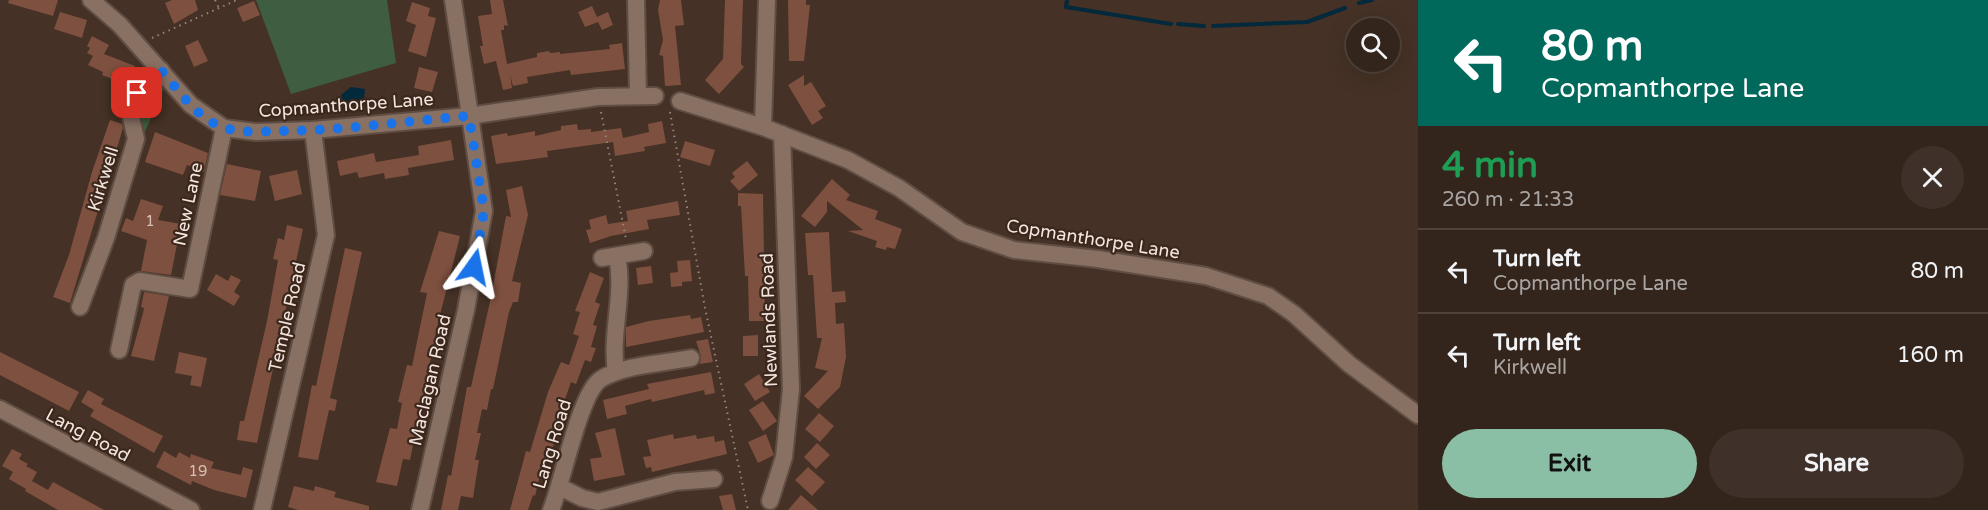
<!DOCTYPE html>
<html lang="en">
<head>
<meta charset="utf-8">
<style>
	:root { --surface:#34251c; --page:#3f3129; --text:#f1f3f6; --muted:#a9a5a3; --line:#4e423b; --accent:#8abfa5 }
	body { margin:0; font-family:"Varela Round",sans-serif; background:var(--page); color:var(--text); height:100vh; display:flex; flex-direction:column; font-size:22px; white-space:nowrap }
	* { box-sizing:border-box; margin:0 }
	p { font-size:20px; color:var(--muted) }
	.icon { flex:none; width:33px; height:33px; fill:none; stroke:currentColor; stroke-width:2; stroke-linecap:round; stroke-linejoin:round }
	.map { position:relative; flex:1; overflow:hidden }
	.panel { display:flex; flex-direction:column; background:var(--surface); width:570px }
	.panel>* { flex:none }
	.top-card { background:#00695c; color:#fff; overflow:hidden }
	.buttons { position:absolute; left:1346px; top:18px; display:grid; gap:12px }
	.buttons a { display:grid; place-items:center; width:54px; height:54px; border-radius:50%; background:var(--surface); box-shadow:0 6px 24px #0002,0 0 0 2px var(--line); font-size:30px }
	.pin { position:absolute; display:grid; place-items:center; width:51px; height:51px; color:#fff; margin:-26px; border-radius:12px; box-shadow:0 3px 9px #0006 }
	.me { position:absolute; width:66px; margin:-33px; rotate:12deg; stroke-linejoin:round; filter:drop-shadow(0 0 4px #0008) }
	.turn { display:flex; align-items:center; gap:21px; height:126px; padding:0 24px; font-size:27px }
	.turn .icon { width:78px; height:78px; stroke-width:2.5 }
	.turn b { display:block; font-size:42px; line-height:51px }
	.round { display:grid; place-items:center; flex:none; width:63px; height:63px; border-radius:32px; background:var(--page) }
	.head { display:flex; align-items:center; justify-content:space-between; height:102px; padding:0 24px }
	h1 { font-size:36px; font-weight:800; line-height:45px; color:#1e9e55 }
	.primary-button { display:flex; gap:12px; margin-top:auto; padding:12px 24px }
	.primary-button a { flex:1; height:69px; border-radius:36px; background:var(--accent); color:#111; font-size:24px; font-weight:800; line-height:69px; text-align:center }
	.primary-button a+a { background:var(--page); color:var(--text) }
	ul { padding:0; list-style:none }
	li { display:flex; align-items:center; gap:18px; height:84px; padding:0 24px; border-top:2px solid var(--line) }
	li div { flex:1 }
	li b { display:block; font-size:22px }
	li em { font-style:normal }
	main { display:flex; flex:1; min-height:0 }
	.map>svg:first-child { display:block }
</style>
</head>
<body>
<main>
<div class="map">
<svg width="1418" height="510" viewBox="0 0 1418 510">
	<rect width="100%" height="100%" fill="#453125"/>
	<g fill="#3f5d40">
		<path d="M256 0H387L396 63 291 94Z"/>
		<path d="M165 86 144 134 140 125 138 109 153 89Z"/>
	</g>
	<path fill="#03293c" d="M351 87 365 89 364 100 356 104 343 101 341 95Z"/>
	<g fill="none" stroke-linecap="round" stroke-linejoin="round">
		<g stroke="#03293c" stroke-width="4">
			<path d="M1067 0 1066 7 1171 24"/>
			<path d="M1359 3 1372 0"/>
			<path d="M1178 24 1204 26"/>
			<path d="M1213 26 1307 22 1345 8"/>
		</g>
	</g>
	<g fill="#7e503f">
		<path d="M9 0H58L53 16 8 3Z"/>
		<path d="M172 0H195L198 10 174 24 165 3Z"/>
		<path d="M490 0H503L508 26 504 25V30H501L507 64 537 57V53L549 51 550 53 560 52V54L610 49 609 45 622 43 625 69 571 75 570 70 527 77 528 83 513 86 510 75 512 88 503 90 496 61 484 64 480 46H483L478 16 492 14Z"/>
		<path d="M660 0H681L684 25 675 26 681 85 665 86 663 56 659 55 663 40 658 10Z"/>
		<path d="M725 0H743L741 64 744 67 719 94 705 80 723 59Z"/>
		<path d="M788 0H806V5H810L804 61H789Z"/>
		<path d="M254 1 260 15 243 22 237 8Z"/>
		<path d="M412 2 430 8 428 16 436 18 426 57 408 51 416 25 406 21Z"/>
		<path d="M592 6 597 17 608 12 613 25 602 30 598 22 585 27 578 12Z"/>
		<path d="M60 12 87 20 82 38 54 29Z"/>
		<path d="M92 36 109 45 104 54 135 66 128 85 102 75 103 72 88 65 93 56 87 53 90 48 87 46Z"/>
		<path d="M198 40 208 61 194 67 185 46Z"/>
		<path d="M419 67 438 72 432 92 414 88Z"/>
		<path d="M804 75V86L811 82 826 106 818 111 823 118 812 125 788 85Z"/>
		<path d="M110 120 122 124 123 128 70 303 53 297 69 255 92 172Z"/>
		<path d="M662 121 666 143 644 147 645 151 615 156 613 142 547 151 548 157 496 164 491 136 507 133 508 136 535 131V136L561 130V126L577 124 578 130 591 129V132L621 128 623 138 649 132 648 124Z"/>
		<path d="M155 132 208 153 204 172 187 165 183 175 145 162Z"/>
		<path d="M451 140 454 160 408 168 409 175 385 179 384 173 359 178 357 172 340 176 337 161 374 153 376 162 419 155 418 146Z"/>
		<path d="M685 141 715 150 710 166 680 157Z"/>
		<path d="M747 161 758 175 739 191 730 181 735 177 732 173Z"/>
		<path d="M227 164 261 171 255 201 220 195Z"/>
		<path d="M297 170 302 194 275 201 269 176Z"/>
		<path d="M832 179 850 195 846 200 878 211 875 219 902 229 895 249 887 247 886 250 875 247 877 241 848 231 863 230 827 201V212L815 227 801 216Z"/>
		<path d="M522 186 528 215 512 281 521 283 518 302H513L509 312 493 389H491L487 410 482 409 477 433H481L475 460H479L473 498 461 496 458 510H441L448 475 451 476 467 387H471L491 297 506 216 511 217 506 190Z"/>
		<path d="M738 193 763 194 765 321H749L748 276H745L741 206H738Z"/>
		<path d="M141 199 163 206 158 220 181 224 171 275 141 271 147 240 121 231 126 218 133 221Z"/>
		<path d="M678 201 680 215 647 220 649 229 611 236 590 243 586 230 591 229 589 220 606 215 608 224 628 221 626 211Z"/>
		<path d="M287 225 303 229 257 443 237 440 240 421H244L267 321 278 260 273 259 278 238 284 240Z"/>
		<path d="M439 231 460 236 438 323 410 460 403 459 397 486 376 482 390 428 397 429 402 403 398 402 407 365 412 366 427 293 420 292Z"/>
		<path d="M829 232 832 292 845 291 846 302 835 303 836 324 844 323 846 357 840 387 818 409 804 396 828 371 815 368 822 338H817L813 275H808L805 233Z"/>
		<path d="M345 248 362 252 330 398 337 400 335 411 329 410 318 460 298 457 312 385 316 386Z"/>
		<path d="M690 260 692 281 682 282V286L671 287 670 273 678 272 677 261Z"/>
		<path d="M651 266 653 283 638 285 636 268Z"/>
		<path d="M590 272 604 278 595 302 600 304 593 325 597 326 591 347 596 348 591 362 585 360 576 384 571 382 560 414 563 415 559 429 552 449 547 447 535 496 533 495 528 510H510L526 451 530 452 548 392 561 362 569 365 579 336 573 334 580 312 575 311Z"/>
		<path d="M216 274 228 281 231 275 241 280 234 292 240 296 234 306 207 290Z"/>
		<path d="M144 292 169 296 154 361 131 356 143 313 144 308 141 307Z"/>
		<path d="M690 315 691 319 701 317 704 332 626 347V327L649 321Z"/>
		<path d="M758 335V356H743V336Z"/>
		<path d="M708 339 713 362 700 364 701 356 696 341Z"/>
		<path d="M0 352 79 392 69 411 0 375Z"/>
		<path d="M179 352 207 358 201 387 190 385 192 376 175 373Z"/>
		<path d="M711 372 715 393 705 395 704 390 652 402 651 399 625 406 627 414 607 419 603 400 649 389 647 384Z"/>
		<path d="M759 374 770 392 755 401 744 384Z"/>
		<path d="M88 390 104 399 101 404 163 436 154 453 90 416 94 410 81 402Z"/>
		<path d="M763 401 777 421 763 431 749 410Z"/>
		<path d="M819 413 834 426 820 442 805 429Z"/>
		<path d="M615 428 625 475 594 481 590 459 602 457 595 433Z"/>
		<path d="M673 434 674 439 696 435 697 439 714 436 715 442 724 440 727 454 652 472 651 467 646 468 643 457 651 456 647 440Z"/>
		<path d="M766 434 774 455 758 463 748 442Z"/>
		<path d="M817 443 830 455 816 469 804 457Z"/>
		<path d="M12 449 22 454 19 459 28 464 26 466 37 472 32 481 48 490 53 482 104 510H58L25 491 26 489 9 479 13 472 2 466Z"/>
		<path d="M164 451 176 458 179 452 190 458 191 454 214 462 211 468 241 475 243 467 253 470 246 498 214 490 192 481 191 485 156 467Z"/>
		<path d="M808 467 825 482 812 496 795 480Z"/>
		<path d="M294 486 314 491 315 486 336 492 334 497 369 506V510H298L288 507Z"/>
		<path d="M732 494 736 510H723L719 496Z"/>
		<path d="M801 495 818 510H788Z"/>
	</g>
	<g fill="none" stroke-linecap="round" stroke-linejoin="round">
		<defs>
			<g id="minor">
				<path d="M91 0 120 25 191 105 224 128 256 132 313 130 469 116 598 97 655 96"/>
				<path d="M636 0 638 96"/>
				<path d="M680 101 763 127 848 160 899 188 962 232 1014 250 1098 259 1206 276 1268 296 1294 314 1349 364 1418 415"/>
				<path d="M763 127 767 0"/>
				<path d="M602 258 644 251"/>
				<path d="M80 307 106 238 136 139 131 117 132 102 137 93 161 70"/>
				<path d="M119 350 133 285 140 281 190 289 224 128"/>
				<path d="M616 372C610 333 625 295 617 256"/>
				<path d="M0 409 191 510"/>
				<path d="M560 487 582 498 598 502 675 482 714 479"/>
				<path d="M770 501 784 457 791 389 782 134"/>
				<path d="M262 510 326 235 313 130"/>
				<path d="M420 510 466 310 484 211 453 0"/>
				<path d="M551 510C563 481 580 392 601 379 623 365 665 363 691 358"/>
			</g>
		</defs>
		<use href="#minor" stroke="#5f4d43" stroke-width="20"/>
		<g stroke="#97867d" stroke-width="2" stroke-dasharray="1.5 4.5" stroke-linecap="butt">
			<path d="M215 0 219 8"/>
			<path d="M152 38 237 0"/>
			<path d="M601 112 626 239"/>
			<path d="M670 112 705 308 748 510"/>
		</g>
		<use href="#minor" stroke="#887063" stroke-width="16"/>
	</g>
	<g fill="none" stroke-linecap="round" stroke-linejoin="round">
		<path stroke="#1a73e8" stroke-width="10" stroke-dasharray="0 18" d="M137 93 161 70C178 90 198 120 225 128 244 134 266 131 285 131 346 130 408 121 469 116L484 211 474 267"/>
	</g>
	<g text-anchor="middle" stroke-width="4.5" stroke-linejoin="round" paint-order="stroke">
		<g font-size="15" fill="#d6c0b6">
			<text x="150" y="226">1</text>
			<text x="198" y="476">19</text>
		</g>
		<g font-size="18" fill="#f3e5de" stroke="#3b271b">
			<text transform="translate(346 105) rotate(-4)" y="6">Copmanthorpe Lane</text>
			<text transform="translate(103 179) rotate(-73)" y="6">Kirkwell</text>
			<text transform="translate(188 204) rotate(-78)" y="6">New Lane</text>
			<text transform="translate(1093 239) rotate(9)" y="6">Copmanthorpe Lane</text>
			<text transform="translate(287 317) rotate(-77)" y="6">Temple Road</text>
			<text transform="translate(769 320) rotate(-92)" y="6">Newlands Road</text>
			<text transform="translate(430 380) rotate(-77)" y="6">Maclagan Road</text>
			<text transform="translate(88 435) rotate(28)" y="6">Lang Road</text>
			<text transform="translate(552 444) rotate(-73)" y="6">Lang Road</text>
		</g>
	</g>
</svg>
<div class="buttons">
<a><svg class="icon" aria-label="search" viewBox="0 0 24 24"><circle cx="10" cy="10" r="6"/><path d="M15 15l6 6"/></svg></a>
</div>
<div class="pin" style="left:137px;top:93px;background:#d93025"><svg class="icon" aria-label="arrive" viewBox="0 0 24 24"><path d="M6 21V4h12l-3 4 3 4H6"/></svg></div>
<svg class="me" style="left:474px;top:267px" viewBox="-20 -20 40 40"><path d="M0-17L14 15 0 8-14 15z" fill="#1a73e8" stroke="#fff" stroke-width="4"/></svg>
</div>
<section class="panel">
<div class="top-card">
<div class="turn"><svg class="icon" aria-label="left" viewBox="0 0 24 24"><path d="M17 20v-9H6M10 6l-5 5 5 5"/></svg><div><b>80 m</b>Copmanthorpe Lane</div></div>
</div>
<div class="head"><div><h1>4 min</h1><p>260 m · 21:33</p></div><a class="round"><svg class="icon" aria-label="close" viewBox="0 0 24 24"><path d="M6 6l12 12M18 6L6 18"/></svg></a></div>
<ul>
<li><svg class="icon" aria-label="left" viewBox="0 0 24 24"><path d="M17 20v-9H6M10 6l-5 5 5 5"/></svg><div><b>Turn left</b><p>Copmanthorpe Lane</p></div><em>80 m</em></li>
<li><svg class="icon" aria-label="left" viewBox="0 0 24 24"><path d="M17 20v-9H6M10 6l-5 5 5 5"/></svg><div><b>Turn left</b><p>Kirkwell</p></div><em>160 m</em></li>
</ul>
<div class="primary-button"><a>Exit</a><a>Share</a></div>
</section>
</main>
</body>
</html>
